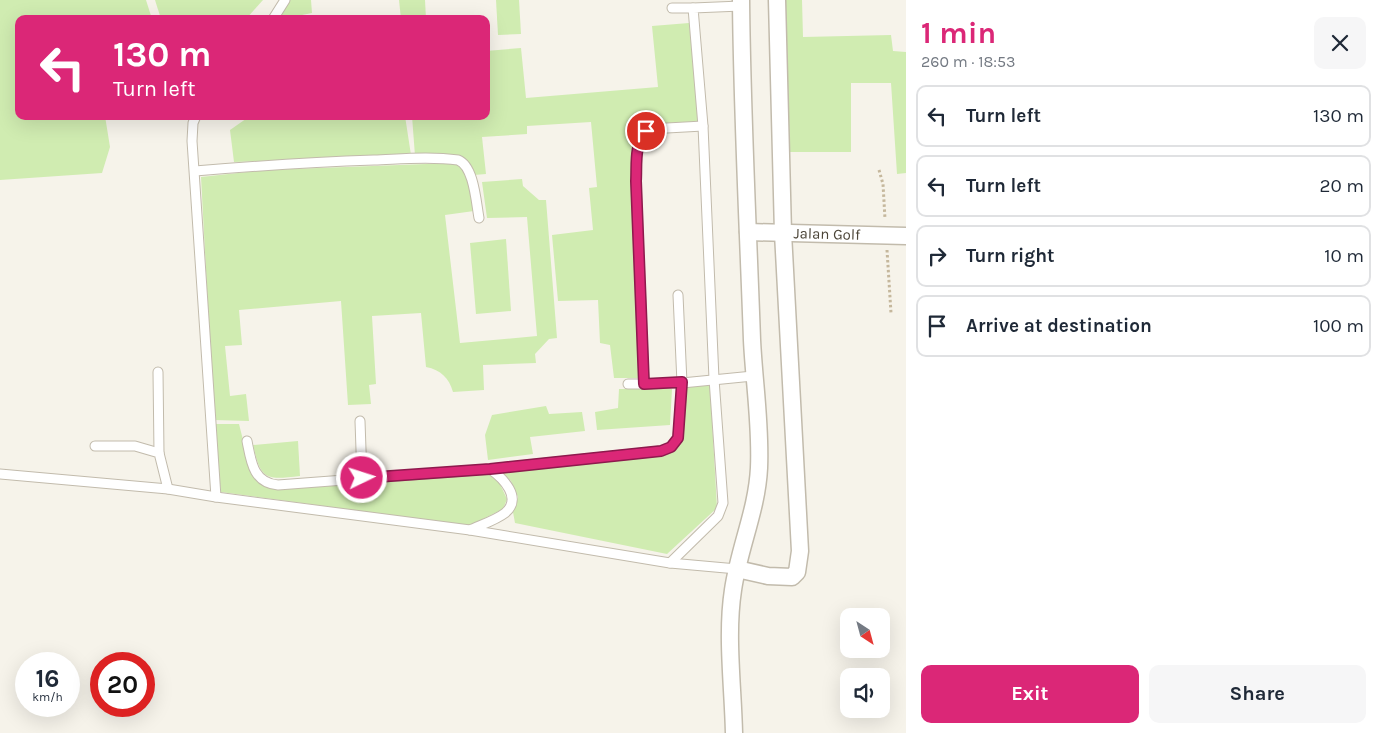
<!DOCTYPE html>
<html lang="en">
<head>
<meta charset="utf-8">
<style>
	:root { --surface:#fff; --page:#f6f6f7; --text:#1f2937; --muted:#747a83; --line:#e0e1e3; --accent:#db2777 }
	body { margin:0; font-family:Karla,sans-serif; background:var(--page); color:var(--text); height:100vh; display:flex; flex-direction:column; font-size:19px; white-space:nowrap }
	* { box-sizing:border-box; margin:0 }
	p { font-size:16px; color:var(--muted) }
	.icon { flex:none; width:28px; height:28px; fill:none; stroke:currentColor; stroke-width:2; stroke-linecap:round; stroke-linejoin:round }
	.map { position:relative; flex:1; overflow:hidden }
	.panel { display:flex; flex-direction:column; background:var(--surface); width:475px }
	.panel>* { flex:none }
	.hud { position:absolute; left:15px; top:15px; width:475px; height:105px; border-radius:10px; box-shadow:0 5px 20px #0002; background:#db2777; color:#fff; overflow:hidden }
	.needle { width:32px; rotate:144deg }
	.tools { position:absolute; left:840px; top:608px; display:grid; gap:10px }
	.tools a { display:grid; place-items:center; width:50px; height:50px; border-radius:10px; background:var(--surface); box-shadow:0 5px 20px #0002; font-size:25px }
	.speed { position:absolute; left:15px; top:652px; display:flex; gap:10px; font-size:25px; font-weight:700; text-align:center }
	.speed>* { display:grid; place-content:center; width:65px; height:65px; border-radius:50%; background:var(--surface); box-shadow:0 5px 20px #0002; line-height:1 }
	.speed small { font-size:12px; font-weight:400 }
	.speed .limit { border:8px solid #d22; background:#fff; color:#111 }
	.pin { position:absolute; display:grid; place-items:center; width:42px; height:42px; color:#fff; margin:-21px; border:2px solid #fff; border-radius:50%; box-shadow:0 1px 5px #0007 }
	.me { position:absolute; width:55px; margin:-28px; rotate:86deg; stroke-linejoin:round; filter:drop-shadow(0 0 4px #0008) }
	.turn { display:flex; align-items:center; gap:18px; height:105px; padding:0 15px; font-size:22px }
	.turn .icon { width:65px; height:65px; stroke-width:2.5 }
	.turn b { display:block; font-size:35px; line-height:42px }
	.round { display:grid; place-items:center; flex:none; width:52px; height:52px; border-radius:10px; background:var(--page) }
	.summary { display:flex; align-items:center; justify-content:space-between; height:85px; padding:0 15px }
	h1 { font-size:30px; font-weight:700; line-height:38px; color:var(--accent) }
	.button { display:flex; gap:10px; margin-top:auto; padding:10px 15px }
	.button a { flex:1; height:58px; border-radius:10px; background:var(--accent); color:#fff; font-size:20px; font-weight:700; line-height:58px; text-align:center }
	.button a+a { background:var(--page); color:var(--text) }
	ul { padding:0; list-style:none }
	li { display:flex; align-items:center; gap:15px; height:62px; margin:0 10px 8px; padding:0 5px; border:2px solid var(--line); border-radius:10px }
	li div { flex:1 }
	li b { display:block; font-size:19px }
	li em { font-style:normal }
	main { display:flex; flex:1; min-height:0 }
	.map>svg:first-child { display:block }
</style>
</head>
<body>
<main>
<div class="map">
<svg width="906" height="733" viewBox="0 0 906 733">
	<rect width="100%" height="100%" fill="#f6f3ea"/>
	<g fill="#d0ecb1">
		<path d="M0 0H146L152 19H19V116H105L110 147 102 173 0 180Z"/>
		<path d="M155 0H263L246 19H161Z"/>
		<path d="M289 0H311L312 13 292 17V19H277Z"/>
		<path d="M399 0H425L426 19H401Z"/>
		<path d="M496 0H519L521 34 498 35Z"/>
		<path d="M781 0H802L803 37 891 35 893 51 906 52V173L897 174 891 83H851V152H786Z"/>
		<path d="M689 23 700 123 649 125C637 130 636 137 633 149L641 378H614L610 345 600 343 598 300 558 301 552 235 593 230 589 188 597 187 591 122 527 126V134L482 137 486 174 474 175 467 161 461 156H415L412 116H486V51L521 48 526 98 658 87 652 26Z"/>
		<path d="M250 116H405L411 155 234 162 230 130Z"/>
		<path d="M453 163 461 167 467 173 474 211 445 215 460 343 537 336 527 217 487 218 482 182 522 179 523 186 539 200H546L557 338 549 339 535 354 536 363 483 365 484 390 453 392C449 378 441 370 426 367L421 313 372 316 376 384 369 385 371 404 348 405 341 301 239 310 242 345 225 346 230 396 246 394 249 421 214 420 201 177 265 170Z"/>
		<path d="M506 239 511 311 476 314 470 243Z"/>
		<path d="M710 384 717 508 667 554 515 523 513 512 518 497 511 481 502 472 671 453 683 440 687 387Z"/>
		<path d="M619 389H672L670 425 597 430 595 412 618 408Z"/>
		<path d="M546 406 549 414 582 412 585 431 530 437 533 454 488 460 485 435 492 415Z"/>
		<path d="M213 424H239L249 464 275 488 488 474 499 482 507 499 503 509 469 526 221 492Z"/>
		<path d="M298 441 300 476C265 480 261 480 253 445Z"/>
	</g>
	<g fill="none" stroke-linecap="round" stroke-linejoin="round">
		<defs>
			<g id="service">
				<path d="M672 8H693"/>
				<path d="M273 19 285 0"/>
				<path d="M196 116 193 123 192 141 216 497"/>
				<path d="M195 171C255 166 314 162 374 160 401 159 430 156 458 160 474 166 476 202 479 218"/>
				<path d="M678 295 682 383 644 384 636 181C637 164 633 140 649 129L703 126"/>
				<path d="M158 372 159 453"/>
				<path d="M628 384H644"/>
				<path d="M360 421 362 478"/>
				<path d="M247 441C251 461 253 483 278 485L490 469 661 451 671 447 678 438 682 383 753 376"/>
				<path d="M95 446H135L159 453 168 489"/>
				<path d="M0 474 168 489 216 497 470 530 670 563 737 569"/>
				<path d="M470 530C481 525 496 520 505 513 523 498 503 478 490 469"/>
				<path d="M670 563 718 516 723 503 714 379 703 126 693 8 741 6"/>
			</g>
			<g id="minor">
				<path id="s1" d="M748 232 906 236"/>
				<path d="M737 569 768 576 792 577 797 572 800 551 783 233 777 0"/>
				<path d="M734 733C733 687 726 635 733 590 739 548 757 510 759 468 761 425 754 382 752 340 748 226 742 113 741 0"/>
			</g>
		</defs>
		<use href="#service" stroke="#c2bbac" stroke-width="11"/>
		<use href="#minor" stroke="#c2bbac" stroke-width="19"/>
		<g stroke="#c5b79c" stroke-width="3" stroke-dasharray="2.5 2.5" stroke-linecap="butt">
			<path d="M879 170 883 184 885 219"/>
			<path d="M887 250 891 313"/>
		</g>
		<use href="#service" stroke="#fff" stroke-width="9"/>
		<use href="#minor" stroke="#fff" stroke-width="16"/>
	</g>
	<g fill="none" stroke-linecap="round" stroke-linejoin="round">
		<defs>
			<path id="route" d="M362 478 490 469 661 451 671 447 678 438 682 382 644 384 636 181C637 164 634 145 646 131"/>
		</defs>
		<use href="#route" stroke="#8e194d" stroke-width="12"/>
		<use href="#route" stroke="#db2777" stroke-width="9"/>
	</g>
	<g text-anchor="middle" stroke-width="4" stroke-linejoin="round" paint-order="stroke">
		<g font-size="15" fill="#4b4437" stroke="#fff">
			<text dy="5" stroke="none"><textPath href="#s1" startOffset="79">Jalan Golf</textPath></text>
		</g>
	</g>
</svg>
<div class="tools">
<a><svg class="needle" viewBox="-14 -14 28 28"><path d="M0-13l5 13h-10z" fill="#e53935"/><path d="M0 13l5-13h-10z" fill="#747a83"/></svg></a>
<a><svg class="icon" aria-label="sound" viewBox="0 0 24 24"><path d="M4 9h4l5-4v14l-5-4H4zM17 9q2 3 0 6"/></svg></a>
</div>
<div class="speed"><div>16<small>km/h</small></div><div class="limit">20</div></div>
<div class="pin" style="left:646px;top:131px;background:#d93025"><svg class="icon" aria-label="arrive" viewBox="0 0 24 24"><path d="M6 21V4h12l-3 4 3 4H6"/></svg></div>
<svg class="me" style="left:362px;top:478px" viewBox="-20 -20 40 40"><circle r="17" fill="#db2777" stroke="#fff" stroke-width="3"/><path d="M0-11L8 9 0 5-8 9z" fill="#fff"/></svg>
<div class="hud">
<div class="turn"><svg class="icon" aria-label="left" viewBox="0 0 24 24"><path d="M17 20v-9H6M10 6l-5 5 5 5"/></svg><div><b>130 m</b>Turn left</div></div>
</div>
</div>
<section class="panel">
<div class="summary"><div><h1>1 min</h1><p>260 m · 18:53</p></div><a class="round"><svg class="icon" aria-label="close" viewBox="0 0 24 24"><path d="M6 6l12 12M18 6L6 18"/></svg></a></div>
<ul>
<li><svg class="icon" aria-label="left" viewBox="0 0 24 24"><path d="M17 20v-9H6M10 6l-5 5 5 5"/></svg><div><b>Turn left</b></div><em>130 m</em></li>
<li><svg class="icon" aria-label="left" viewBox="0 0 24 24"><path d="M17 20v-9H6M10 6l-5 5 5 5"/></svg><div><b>Turn left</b></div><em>20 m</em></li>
<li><svg class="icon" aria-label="right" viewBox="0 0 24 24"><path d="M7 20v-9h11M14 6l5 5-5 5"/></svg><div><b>Turn right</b></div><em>10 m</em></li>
<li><svg class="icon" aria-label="arrive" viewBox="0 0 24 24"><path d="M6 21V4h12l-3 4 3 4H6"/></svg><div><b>Arrive at destination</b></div><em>100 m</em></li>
</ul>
<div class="button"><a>Exit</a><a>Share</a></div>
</section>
</main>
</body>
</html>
